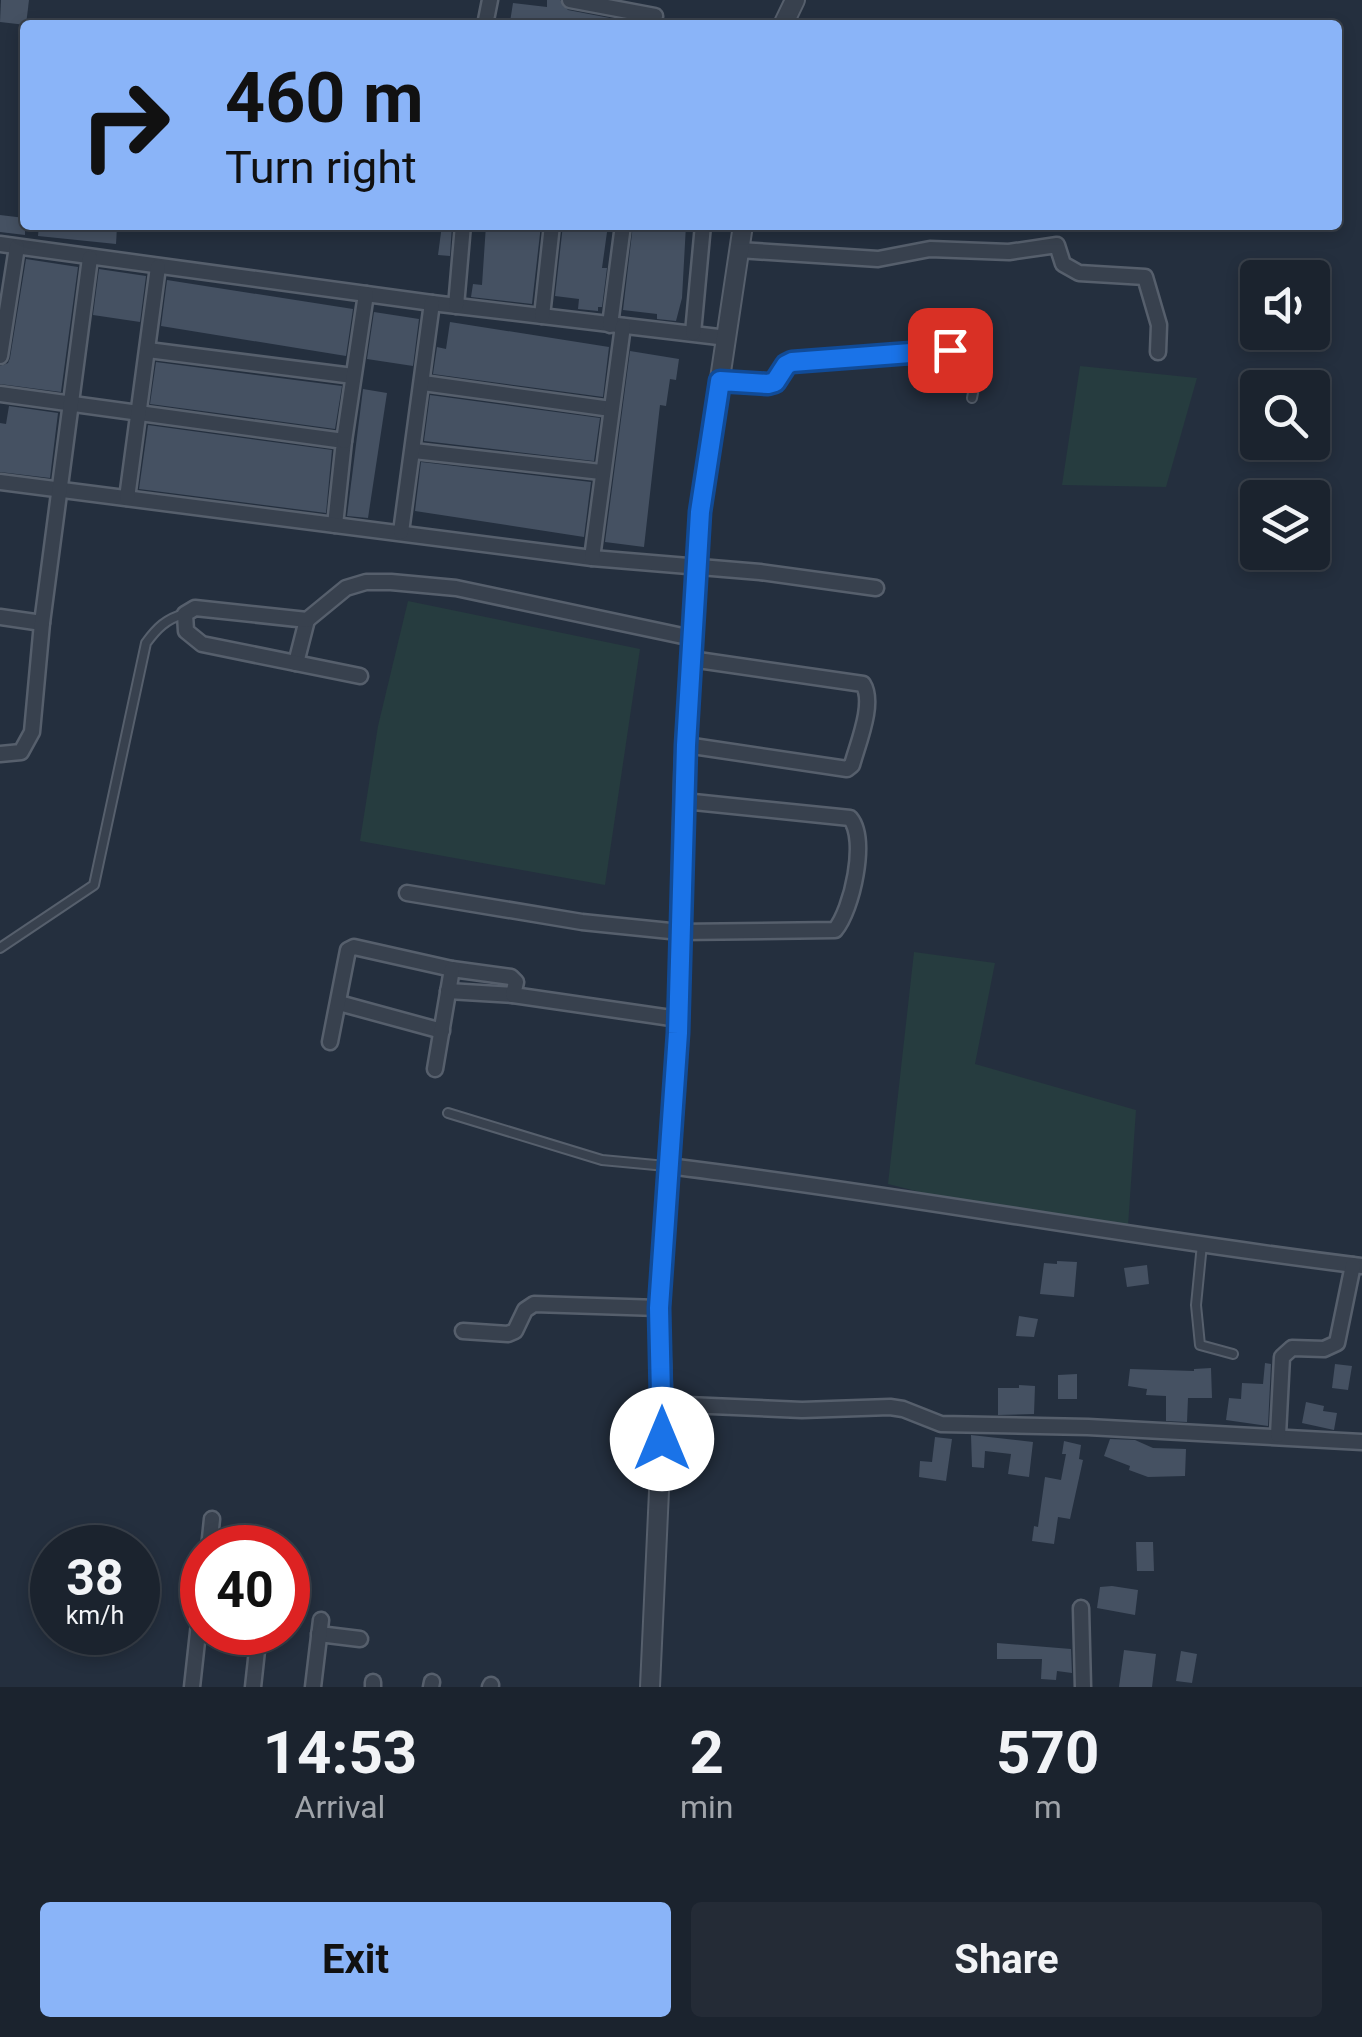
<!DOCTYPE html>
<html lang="en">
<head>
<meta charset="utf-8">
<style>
	:root { --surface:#1b232e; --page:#242b36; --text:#f1f3f6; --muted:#a0a4aa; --line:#39404a; --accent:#8ab4f8 }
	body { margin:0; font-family:Roboto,sans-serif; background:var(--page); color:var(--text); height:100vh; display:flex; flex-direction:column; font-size:38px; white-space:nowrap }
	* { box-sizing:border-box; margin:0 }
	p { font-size:32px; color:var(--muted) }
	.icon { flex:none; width:55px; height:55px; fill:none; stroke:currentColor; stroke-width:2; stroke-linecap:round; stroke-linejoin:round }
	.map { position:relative; height:1687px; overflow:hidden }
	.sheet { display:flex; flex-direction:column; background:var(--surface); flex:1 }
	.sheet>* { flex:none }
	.top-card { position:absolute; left:20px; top:20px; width:1322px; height:210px; border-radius:10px; box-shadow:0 5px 15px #0003,0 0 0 2px var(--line); background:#8ab4f8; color:#111; overflow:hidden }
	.controls { position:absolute; left:1240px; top:260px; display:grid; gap:20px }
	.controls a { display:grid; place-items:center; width:90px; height:90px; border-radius:10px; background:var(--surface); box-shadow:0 5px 15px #0003,0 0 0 2px var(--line); font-size:50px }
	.speed { position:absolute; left:30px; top:1525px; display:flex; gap:20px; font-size:50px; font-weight:700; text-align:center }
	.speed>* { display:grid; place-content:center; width:130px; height:130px; border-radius:50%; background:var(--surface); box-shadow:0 5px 15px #0003,0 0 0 2px var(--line); line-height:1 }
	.speed small { font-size:25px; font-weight:400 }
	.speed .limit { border:15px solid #d22; background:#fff; color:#111 }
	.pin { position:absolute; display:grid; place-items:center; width:85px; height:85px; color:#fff; margin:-42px; border-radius:20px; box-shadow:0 5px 15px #0006 }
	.me { position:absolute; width:110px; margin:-55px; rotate:0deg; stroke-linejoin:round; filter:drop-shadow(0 0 8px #0008) }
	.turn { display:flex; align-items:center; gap:35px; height:210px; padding:0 40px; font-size:45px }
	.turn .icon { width:130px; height:130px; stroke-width:2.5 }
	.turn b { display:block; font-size:70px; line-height:85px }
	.eta { display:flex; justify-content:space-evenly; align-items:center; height:170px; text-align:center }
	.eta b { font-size:60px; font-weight:700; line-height:70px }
	.action { display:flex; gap:20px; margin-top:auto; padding:20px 40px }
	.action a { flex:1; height:115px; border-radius:10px; background:var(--accent); color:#111; font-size:40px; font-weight:700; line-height:115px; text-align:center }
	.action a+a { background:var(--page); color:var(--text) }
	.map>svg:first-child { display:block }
</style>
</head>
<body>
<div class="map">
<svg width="1362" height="1687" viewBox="0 0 1362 1687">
	<rect width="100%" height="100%" fill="#242f3e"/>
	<g fill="#263c3f">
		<path d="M1080 366 1197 378 1166 487 1062 485Z"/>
		<path d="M408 601 640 649 605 885 360 841 378 726Z"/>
		<path d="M914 952 995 963 975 1064 1136 1110 1128 1226 1008 1214 888 1184Z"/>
	</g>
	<g fill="#455162">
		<path d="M1 0H29L26 25 0 22Z"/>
		<path d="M547 0H560L568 10 615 19 614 25 510 22 513 3 547 7Z"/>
		<path d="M0 215 25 218V235L0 232Z"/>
		<path d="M39 225 117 227 116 244 38 236Z"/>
		<path d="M442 225H452L450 256 438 255Z"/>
		<path d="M486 225H541L532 304 471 297 473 284 482 285Z"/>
		<path d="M563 225H608L602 268H607L602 307H598V311L578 309 579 299 555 296Z"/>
		<path d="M633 225H686L682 298 676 321 657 319V314L623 310Z"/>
		<path d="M26 259 78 267 61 392 0 384V366L8 363 10 358Z"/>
		<path d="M99 269 146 276 140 322 93 315Z"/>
		<path d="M167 280 353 309 346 356 161 326Z"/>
		<path d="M374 312 419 319 413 366 367 359Z"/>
		<path d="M450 322 609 347 603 397 433 374 437 347 446 349Z"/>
		<path d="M630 351 679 359 676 380 670 379 666 406 660 405 644 547 605 542Z"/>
		<path d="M156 362 342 386 335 429 150 404Z"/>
		<path d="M363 389 387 393 368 518 347 516Z"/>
		<path d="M430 395 600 418 594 461 424 441Z"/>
		<path d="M9 406 58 413 50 478 0 472V423L6 424Z"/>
		<path d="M148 425 332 450 326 513 139 489Z"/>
		<path d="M421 462 591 482 584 537 415 511Z"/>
		<path d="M1057 1261 1077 1262 1074 1297 1040 1294 1044 1263 1057 1264Z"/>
		<path d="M1147 1265 1149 1284 1127 1287 1124 1268Z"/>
		<path d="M1019 1316 1038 1319 1034 1337 1016 1336Z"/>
		<path d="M1265 1363 1271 1364 1268 1426 1226 1420 1229 1398 1241 1399 1242 1383 1263 1384Z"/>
		<path d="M1335 1364 1352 1366 1348 1390 1332 1388Z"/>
		<path d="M1211 1368 1212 1398H1188L1187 1422 1166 1421V1396L1146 1395 1147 1389 1128 1386 1130 1369 1194 1371V1369Z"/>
		<path d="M1077 1374V1399H1058V1375Z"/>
		<path d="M1019 1385 1035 1386 1034 1414 998 1415V1388H1019Z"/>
		<path d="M1306 1402 1324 1406 1323 1411 1337 1413 1334 1430 1302 1423Z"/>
		<path d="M971 1435 1033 1442 1029 1477 1008 1474 1011 1454 985 1451 984 1468 972 1467Z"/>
		<path d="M935 1437 952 1439 946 1481 919 1477 920 1461 932 1462Z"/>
		<path d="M1110 1439 1135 1440 1153 1448 1186 1449 1185 1476 1148 1477 1129 1470 1130 1466 1104 1456Z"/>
		<path d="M1064 1441 1081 1445 1079 1459 1083 1460 1070 1519 1058 1517 1054 1544 1032 1541 1034 1526 1038 1527 1045 1477 1061 1480 1066 1454H1062Z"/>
		<path d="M1136 1542H1153L1154 1571H1137Z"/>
		<path d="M1112 1586 1138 1590 1135 1615 1097 1608 1100 1587Z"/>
		<path d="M997 1643 1071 1649 1072 1673 1057 1671 1056 1680 1041 1679 1042 1659H997Z"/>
		<path d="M1124 1650 1156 1654 1152 1687H1119Z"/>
		<path d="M1181 1651 1197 1654 1192 1683 1176 1681Z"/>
	</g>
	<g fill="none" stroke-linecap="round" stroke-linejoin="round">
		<defs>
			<g id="service">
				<path d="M720 381 768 385 775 383 786 365 792 362 978 348 981 352 972 398"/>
				<path d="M0 948 94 885 146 643C157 628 166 619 184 614"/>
				<path d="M448 1113 602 1160 666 1166"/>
				<path d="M1202 1244 1196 1305 1200 1345 1233 1354"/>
			</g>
			<g id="minor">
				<path d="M570 0 655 16"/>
				<path d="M485 25 490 0"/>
				<path d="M0 244 432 303 727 338"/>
				<path d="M739 250 878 259 930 249 1009 252 1057 245 1063 264 1079 273 1145 277 1159 325 1158 352"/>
				<path d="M456 306 463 225"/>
				<path d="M542 316 552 225"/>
				<path d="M610 325 623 225"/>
				<path d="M693 333 703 225"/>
				<path d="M148 350 353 376"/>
				<path d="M0 356 17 247"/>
				<path d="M423 383 611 409"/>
				<path d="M0 394 344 441 335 525"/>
				<path d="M344 441 366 294"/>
				<path d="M414 451 601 472"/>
				<path d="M0 482 592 558 760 572 876 588"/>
				<path d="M127 498 158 267"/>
				<path d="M401 532 432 303"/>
				<path d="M592 558 623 326"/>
				<path d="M0 617 42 623"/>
				<path d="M296 663 307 620"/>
				<path d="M360 676 202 644 186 631 185 614 195 608 307 620 346 588 366 582H391L456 588 692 638"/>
				<path d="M686 745 847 769 852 765C858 743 875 703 863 684L691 659"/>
				<path d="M0 754 21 752 32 732 42 623 90 258"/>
				<path d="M407 893 582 922 680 932 835 930C852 910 868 839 850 818L684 801"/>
				<path d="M448 991 513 995"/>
				<path d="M339 1003 442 1031"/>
				<path d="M330 1042 348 950 354 947 452 969 511 977 516 982 513 995 678 1019"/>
				<path d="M435 1069 452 969"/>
				<path d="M668 1166C900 1194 1130 1238 1362 1266"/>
				<path d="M463 1331 508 1334 515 1331 525 1310 534 1304 659 1308"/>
				<path d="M663 1404 802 1410 890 1407 903 1409 941 1424 1088 1427 1362 1442"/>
				<path d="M1278 1435 1282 1357 1292 1348 1324 1349 1337 1343 1353 1265"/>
				<path d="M209 1548 212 1519"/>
				<path d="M1081 1608 1083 1687"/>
				<path d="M319 1634 360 1639"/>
				<path d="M192 1687 202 1596"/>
				<path d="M253 1687 259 1632"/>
				<path d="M313 1687 321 1620"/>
				<path d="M373 1687V1682"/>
				<path d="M431 1687 432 1682"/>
				<path d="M490 1687 491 1685"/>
			</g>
			<g id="tertiary">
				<path d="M783 25 795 0"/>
				<path d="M650 1687 663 1404 659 1308 678 1033 684 770 696 569 700 512 743 225"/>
			</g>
		</defs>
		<use href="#service" stroke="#565f6c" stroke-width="12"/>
		<use href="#minor" stroke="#565f6c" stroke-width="19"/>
		<use href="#tertiary" stroke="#565f6c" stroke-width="22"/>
		<use href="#service" stroke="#38414e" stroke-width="8"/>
		<use href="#minor" stroke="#38414e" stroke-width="14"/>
		<use href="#tertiary" stroke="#38414e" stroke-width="18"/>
	</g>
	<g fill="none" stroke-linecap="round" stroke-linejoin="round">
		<defs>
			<path id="route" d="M662 1439 659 1308 678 1033 686 745 700 512 720 381 768 384 775 382 786 365 792 362 950 350"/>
		</defs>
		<use href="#route" stroke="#114b97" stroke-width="25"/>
		<use href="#route" stroke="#1a73e8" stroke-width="18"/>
	</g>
</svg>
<div class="controls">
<a><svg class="icon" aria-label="sound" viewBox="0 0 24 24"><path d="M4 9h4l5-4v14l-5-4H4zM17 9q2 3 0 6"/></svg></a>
<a><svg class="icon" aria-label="search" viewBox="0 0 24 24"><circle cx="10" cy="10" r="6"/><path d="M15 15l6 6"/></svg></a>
<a><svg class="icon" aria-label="layers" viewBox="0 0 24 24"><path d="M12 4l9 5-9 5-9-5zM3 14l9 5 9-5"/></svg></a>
</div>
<div class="speed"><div>38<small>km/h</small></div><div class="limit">40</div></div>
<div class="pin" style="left:950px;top:350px;background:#d93025"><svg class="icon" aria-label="arrive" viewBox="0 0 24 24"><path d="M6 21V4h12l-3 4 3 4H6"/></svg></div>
<svg class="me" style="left:662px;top:1439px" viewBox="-20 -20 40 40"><circle r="19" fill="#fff"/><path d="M0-13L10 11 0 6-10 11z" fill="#1a73e8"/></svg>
<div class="top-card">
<div class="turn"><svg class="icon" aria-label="right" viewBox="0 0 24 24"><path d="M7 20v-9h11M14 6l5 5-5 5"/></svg><div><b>460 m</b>Turn right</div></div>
</div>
</div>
<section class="sheet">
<div class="eta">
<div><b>14:53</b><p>Arrival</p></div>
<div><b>2</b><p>min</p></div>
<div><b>570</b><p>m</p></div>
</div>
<div class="action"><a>Exit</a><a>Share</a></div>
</section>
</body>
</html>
